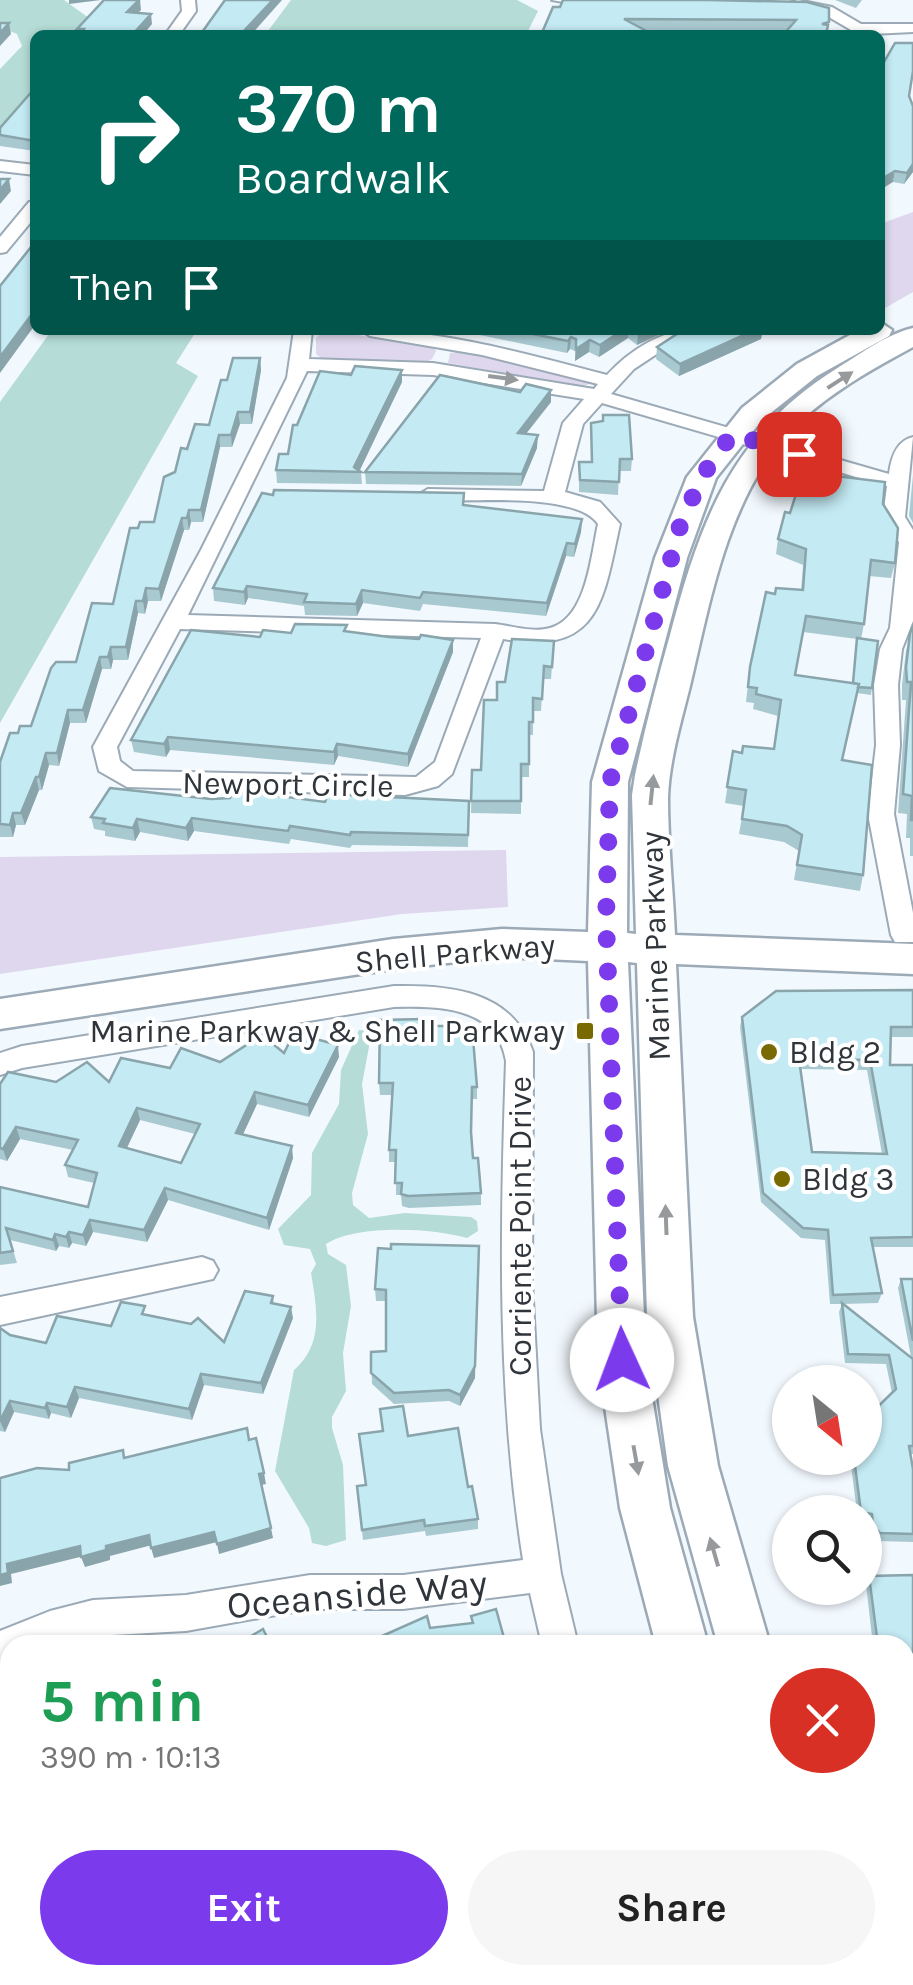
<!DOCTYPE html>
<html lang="en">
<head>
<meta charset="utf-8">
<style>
	:root { --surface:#fff; --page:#f6f6f6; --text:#222; --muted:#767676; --accent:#7c3aed }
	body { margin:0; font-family:Karla,sans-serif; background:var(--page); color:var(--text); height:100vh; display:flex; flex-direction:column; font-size:38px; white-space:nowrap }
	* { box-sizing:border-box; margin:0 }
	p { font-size:32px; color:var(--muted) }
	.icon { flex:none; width:55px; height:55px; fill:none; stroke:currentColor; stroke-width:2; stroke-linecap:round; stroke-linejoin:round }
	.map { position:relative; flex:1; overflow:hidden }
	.details { position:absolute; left:0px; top:1635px; width:915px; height:350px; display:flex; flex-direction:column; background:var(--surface); border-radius:30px 30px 0 0; box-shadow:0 2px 8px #0004 }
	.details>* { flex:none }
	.guide { position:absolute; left:30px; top:30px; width:855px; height:305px; border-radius:15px; box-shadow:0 2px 8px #0004; background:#00695c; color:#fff; overflow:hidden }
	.needle { width:65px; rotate:150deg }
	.fabs { position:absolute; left:772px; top:1365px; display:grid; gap:20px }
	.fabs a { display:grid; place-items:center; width:110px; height:110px; border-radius:50%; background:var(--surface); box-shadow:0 2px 8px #0004; font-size:50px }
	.pin { position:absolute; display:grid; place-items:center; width:85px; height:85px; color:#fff; margin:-42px; border-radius:20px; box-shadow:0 5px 15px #0006 }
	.me { position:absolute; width:110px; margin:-55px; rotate:358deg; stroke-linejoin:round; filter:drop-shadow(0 0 8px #0008) }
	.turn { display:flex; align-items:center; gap:35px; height:210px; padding:0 40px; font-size:45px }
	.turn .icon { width:130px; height:130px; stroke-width:2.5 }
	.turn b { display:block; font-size:70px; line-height:85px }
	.then { display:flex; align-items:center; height:95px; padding:0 40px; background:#0003; gap:20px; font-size:38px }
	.round { display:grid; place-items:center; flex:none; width:105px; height:105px; border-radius:52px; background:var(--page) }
	.head { display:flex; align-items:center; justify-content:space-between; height:170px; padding:0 40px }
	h1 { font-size:60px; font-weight:700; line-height:75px; color:#1e9e55 }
	.primary-button { display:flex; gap:20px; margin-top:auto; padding:20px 40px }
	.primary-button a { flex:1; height:115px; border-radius:60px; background:var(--accent); color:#fff; font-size:40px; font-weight:700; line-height:115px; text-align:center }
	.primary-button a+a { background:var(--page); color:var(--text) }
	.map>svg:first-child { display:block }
</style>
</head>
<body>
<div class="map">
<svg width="913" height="1985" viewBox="0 0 913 1985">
	<rect width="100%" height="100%" fill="#f2f9fe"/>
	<g fill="#ded7ed">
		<path d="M913 212V292L880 311V261L884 259 880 256V224Z"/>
		<path d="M326 330 433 347 436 351 432 359 423 364 325 361 316 354V338Z"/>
		<path d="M468 351 588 380 590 384 573 389 562 383 448 363 450 353Z"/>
		<path d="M506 850 508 907 402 914 0 974V857Z"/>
	</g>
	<g fill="#b5dcd6">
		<path d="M0 0H64L93 21 83 35H35V89L0 128V69L22 46 17 34 0 27Z"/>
		<path d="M291 0H517L538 11 526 35H265Z"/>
		<path d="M52 330H197L176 363 198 376 0 723V402Z"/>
		<path d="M359 1030 372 1031 362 1084 368 1134 352 1193 353 1205 369 1218 405 1213 471 1217 477 1221 478 1231 467 1238C432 1228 357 1224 326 1244L328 1254 346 1265 351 1306 343 1353 346 1391 332 1417V1428L343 1465 346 1540 326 1546 312 1543 309 1528 275 1471 294 1370C324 1344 317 1309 311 1273L316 1264 310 1249 284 1245 278 1229 311 1195 312 1153 339 1104 341 1070Z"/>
	</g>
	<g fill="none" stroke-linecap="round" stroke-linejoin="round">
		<defs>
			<g id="street">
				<path d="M181 0H195L196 11 179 35H165L182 11Z"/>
				<path d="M552 0H581L574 4Z"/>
				<path d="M798 0 832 7 861 24H913V32L851 35V30L822 13 786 4Z"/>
				<path d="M0 161 35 165V175L0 171Z"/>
				<path d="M35 201V217L6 252 0 253V237L29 202Z"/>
				<path d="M294 330H312L309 359 433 363 594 389 598 384 482 355 370 336 361 330C445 330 526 354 607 375 629 351 661 330 693 330L634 369 611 394 889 474C891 458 896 441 913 437L905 517 913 530V621L902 649 898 685 900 745 894 814 913 913V942H895L891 935 868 814 876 745 874 685 880 649 890 628 899 542 883 517 887 486 602 403 583 424 565 492 600 502 620 524C603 601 600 656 503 639L452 774 438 786 405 795 127 787 99 771 93 747 201 550 287 378ZM307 371 433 375 584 399 563 423 544 491 428 489 418 495 428 501C467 502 576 491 598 524 591 555 587 618 550 628 533 633 512 626 495 624L188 615ZM180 629 481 638 435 762 416 777 133 771 120 761 117 747Z"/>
				<path d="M394 986C450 985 512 990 533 1052L532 1282 540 1429 561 1574 578 1645H542L530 1593 403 1609H310L186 1631 93 1636 57 1645H10V1663L0 1667V1631L50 1611 93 1600 186 1595 310 1575H403L523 1560C497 1394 500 1228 506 1061 497 1006 438 1006 394 1007L22 1068 0 1075V1053L22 1046Z"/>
				<path d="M202 1257 213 1261 218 1270 213 1279 0 1325V1297Z"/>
				<path d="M635 1975H675L678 1985H638Z"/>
			</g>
			<g id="secondary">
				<path d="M880 322 892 330 889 336 817 376 762 420 716 478 687 558 628 782 627 933 636 934 632 795 635 775C645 728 657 681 670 635 701 519 732 433 839 367 862 353 887 334 913 328V347C867 372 818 399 783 439 726 507 710 602 690 686 681 722 669 762 668 798 668 844 673 890 675 935L913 944V974L676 964 693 1317 718 1466 770 1645H718L668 1466 647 1317 637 963 628 962 646 1360 670 1508 708 1645H656L620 1508 598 1360 588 961 502 957 393 969 0 1029V999L393 939 502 929 588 932 592 782 655 558 687 477 742 408 797 364 859 330H880Z"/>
				<path d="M905 1951 913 1954V1985H866L862 1975H905Z"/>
				<path d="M788 1975H850L854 1985H792Z"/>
			</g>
		</defs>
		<use href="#street" stroke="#9baab6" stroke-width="4"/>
		<use href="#secondary" stroke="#9baab6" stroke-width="5"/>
		<use href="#street" fill="#fff" fill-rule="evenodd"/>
		<use href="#secondary" fill="#fff" fill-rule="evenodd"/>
	</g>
	<g fill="#a9c9d1" fill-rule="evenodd">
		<path d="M835 0H862L856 8Z"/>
		<path d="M807 2 787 30H644L553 7Z"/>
		<path d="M911 80 909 96 913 172 904 184 893 182Z"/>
		<path d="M35 88V151L0 146V128Z"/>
		<path d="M456 330H669L637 345 628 338 599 357 589 352 575 361V351L570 349 567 353Z"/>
		<path d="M683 330H770L762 333 761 339 679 376 656 359 657 347Z"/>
		<path d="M260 358 261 370 252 424H240L232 447H220L203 522H191L189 530H184L161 601H148L145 614 138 613 128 660H113L111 669H102L86 723H70L59 766 49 765 42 790H39L25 825H16L13 837H0V762L18 733 31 726 76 662 113 604 138 528 154 522 175 472 187 449 209 425 227 380Z"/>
		<path d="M402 382 359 471 361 472 362 484 277 483 276 470 288 454 297 425Z"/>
		<path d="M551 390V402L526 434 537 448 521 486 366 484 365 472 520 392Z"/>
		<path d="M591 423 632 459 631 471H619L618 495 579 492V462H591Z"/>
		<path d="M913 475V523L909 516Z"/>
		<path d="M883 504 895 563 891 578 869 576 864 624 861 639 872 688 871 695 857 693 842 760 863 875 860 891 794 880 799 851 784 842 739 834 744 806 725 803 733 751 742 753 774 748 778 716 753 709 754 703 746 702 750 667 775 594 801 590 803 565 776 554 778 539 790 513ZM803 632 857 639 852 683 795 675Z"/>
		<path d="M464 505 582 519 581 532 574 557 566 556 546 616 423 604 420 611 363 603 357 616 305 615 304 606 248 598 245 605 214 601 213 588Z"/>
		<path d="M913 625V856H910V838H906L907 814 898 813 906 700H902V685L906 651Z"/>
		<path d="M347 631 389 637 453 640V652L408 767 338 756 334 765 170 750 166 757 134 752 131 740 260 637 291 633Z"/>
		<path d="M554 641 551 679H543L541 711H533V735H529V777H521V814L471 813 472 770H481L497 700Z"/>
		<path d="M211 799 325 802 469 801 468 847 352 845 350 848 291 839 289 844 194 831 188 841 140 832 135 841 105 836V831L94 829 91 817Z"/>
		<path d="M913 990V1037H891L890 1065H913V1247H873L882 1293 878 1303 843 1304 911 1357 898 1288 901 1279H913V1454H911L913 1469V1542L877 1541 870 1534 869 1522H865V1512H857L850 1458H865L892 1393 886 1364 845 1363 839 1312 842 1304H830L825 1240 801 1238 761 1202 740 1027 742 1017ZM801 1069 867 1070 882 1154 812 1152Z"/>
		<path d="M423 1026 477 1087V1099H471V1132L473 1158 481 1193V1205L409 1208 402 1206 401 1195H396V1162H389V1150L392 1095H380L379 1083Z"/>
		<path d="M284 1053 339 1057 309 1117 257 1104 243 1134 293 1158 269 1230 168 1200 147 1242 93 1232 86 1246 72 1243 69 1248 59 1246 56 1251 10 1240 17 1263 0 1265V1187L88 1207 94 1183 68 1177 65 1165 73 1150 20 1139 7 1161 0 1159V1084L109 1082 170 1068ZM140 1120 195 1134 181 1163 127 1148Z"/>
		<path d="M391 1249 475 1378 460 1406 449 1401 394 1404 372 1384 371 1352 386 1351V1301H376L375 1289Z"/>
		<path d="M273 1296 274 1304 293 1318 263 1394 204 1385 192 1420 79 1398 71 1418 51 1413 49 1419 14 1412 5 1432 0 1431V1328L10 1335 46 1343 147 1315 224 1342Z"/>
		<path d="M408 1436 468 1487 478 1519V1529L426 1536 425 1531 363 1540 357 1486 365 1485Z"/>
		<path d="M913 1575V1729L905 1721V1645H873L866 1585 869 1576Z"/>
	</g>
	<g fill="#89a4aa">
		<path d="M69 0H101L69 4Z"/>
		<path d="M140 0 141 10 129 22 127 12Z"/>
		<path d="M273 0H282L251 35H240Z"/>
		<path d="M151 14 152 24 143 35H132Z"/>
		<path d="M9 23 11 34 0 46V33Z"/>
		<path d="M913 164V172L904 184 907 173Z"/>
		<path d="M895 171 893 182 880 190V180Z"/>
		<path d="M9 179 11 191 0 204V190Z"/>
		<path d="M35 310V325L0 373V357Z"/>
		<path d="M623 330H629L628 338 599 357 600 345Z"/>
		<path d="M644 330H669L637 345 638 333Z"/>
		<path d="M755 330H770L762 333 761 339 679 376 680 364Z"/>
		<path d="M571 337 570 349 567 353 568 341Z"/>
		<path d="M590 340 589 352 575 361 576 349Z"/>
		<path d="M260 358 261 370 252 424 250 412Z"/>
		<path d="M402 370V382L359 472 354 467Z"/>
		<path d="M551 390V402L517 445 518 433Z"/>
		<path d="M238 412 240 424 232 447 231 435Z"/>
		<path d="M219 435 220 447 203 522 201 510Z"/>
		<path d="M538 435 537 448 521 486 522 474Z"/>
		<path d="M189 510 191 522 189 530 187 518Z"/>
		<path d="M182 518 184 530 161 601 159 589Z"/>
		<path d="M582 519 581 532 574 557 575 544Z"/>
		<path d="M567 543 566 556 546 616 547 603Z"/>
		<path d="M247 586 248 598 245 605 244 592Z"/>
		<path d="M146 588 148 601 145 614 143 601Z"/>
		<path d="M362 590 363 603 357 616 356 604Z"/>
		<path d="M136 601 138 613 128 660 126 647Z"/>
		<path d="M453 640V652L408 767V754Z"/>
		<path d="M111 647 113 660 111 669 108 657Z"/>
		<path d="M100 657 102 669 86 723 83 710Z"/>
		<path d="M68 710 70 723 59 766 57 753Z"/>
		<path d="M168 737 170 750 166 757 164 744Z"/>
		<path d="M337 744 338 756 334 765V752Z"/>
		<path d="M46 753 49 765 42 790 39 777Z"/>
		<path d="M36 777 39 790 25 825 21 813Z"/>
		<path d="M13 813 16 825 13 837 10 825Z"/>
		<path d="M192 818 194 831 188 841 186 828Z"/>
		<path d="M137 819 140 832 135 841 133 828Z"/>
		<path d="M338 1045 339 1057 309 1117 308 1105Z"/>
		<path d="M255 1092 257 1104 238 1145 236 1133Z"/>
		<path d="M137 1108 140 1120 122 1158 119 1146Z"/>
		<path d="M16 1127 20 1139 7 1161 3 1149Z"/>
		<path d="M292 1146 293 1158 269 1230 267 1218Z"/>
		<path d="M165 1188 168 1200 147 1242 144 1230Z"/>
		<path d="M90 1220 93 1232 86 1246 83 1235Z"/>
		<path d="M69 1232 72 1243 69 1248 66 1237Z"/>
		<path d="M55 1234 59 1246 56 1251 53 1240Z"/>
		<path d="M479 1246 475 1378 460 1406V1395Z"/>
		<path d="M291 1307 293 1318 263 1394 261 1383Z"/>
		<path d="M201 1374 204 1385 192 1420 189 1409Z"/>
		<path d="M75 1387 79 1398 71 1418 67 1407Z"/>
		<path d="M10 1401 14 1412 5 1432 0 1421Z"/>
		<path d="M47 1403 51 1413 49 1419 45 1408Z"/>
		<path d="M264 1473 266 1484 261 1485 259 1474Z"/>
		<path d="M271 1528 273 1538 219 1554 217 1544Z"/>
		<path d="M214 1532 217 1542 154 1558 151 1548Z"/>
		<path d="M149 1535 152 1545 110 1556V1560L85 1567 81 1557 106 1546Z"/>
		<path d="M80 1546 84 1556 11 1574 12 1583 0 1586V1575L7 1564Z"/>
		<path d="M10 1782V1793L0 1799V1788Z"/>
		<path d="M10 1900V1911L0 1917V1906Z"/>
		<path d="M192 1975H205L190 1985H176Z"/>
		<path d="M572 1975H595L571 1981Z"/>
	</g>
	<g fill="#c4eaf3" stroke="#89a4aa" stroke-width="2.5" fill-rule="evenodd">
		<path d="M104 0H139L127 12 151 14 132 35H80L84 29H77Z"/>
		<path d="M225 0H273L240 35H200Z"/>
		<path d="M563 0H708L807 2 829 8V22L822 24 828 25 826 35H783L796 20 624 19 654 35H541L553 7H560Z"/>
		<path d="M0 23H9L0 33Z"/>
		<path d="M895 43H913V71L909 96 913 106V164L907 173 895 171 880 180V69Z"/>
		<path d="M35 88V141L0 135V128Z"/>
		<path d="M0 179H9L0 190Z"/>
		<path d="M35 242V310L0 357V286Z"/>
		<path d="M513 330H623L600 345 590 340 576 349V339L571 337 568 341Z"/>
		<path d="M683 330H755L680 364 657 347Z"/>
		<path d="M233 358H260L250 412H238L231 435H219L201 510H189L187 518H182L159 589 146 588 143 601H136L126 647H111L108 657H100L83 710H68L57 753H46L39 777H36L21 813H13L10 825 0 824V762L10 733H18L20 726H31L51 668 56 662H76L92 603 113 604 130 528H138L140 522H154L164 477 175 472 181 448 187 449 195 424 209 425 221 380H227Z"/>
		<path d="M355 366 402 370 354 467 361 472 276 470 279 454H288L293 425H297L320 371 351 375Z"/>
		<path d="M440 375 520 392 526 384 551 390 518 433 538 435 522 474 365 472Z"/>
		<path d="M603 415H629L632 459H620L619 482 580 480 579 462H592L591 423 603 421Z"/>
		<path d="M803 472 885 482 883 504 898 528 895 563 871 560 864 624 806 616 795 675 859 684 842 760 872 765 863 875 797 865 802 835 787 826 742 819 746 790 727 787 733 751 742 753 743 746 774 749 781 700 756 694 757 688 748 687 750 667 766 592 775 594 776 588 803 590 806 549 778 539 785 512 790 513Z"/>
		<path d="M274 490 464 493 463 505 582 519 575 544 567 543 547 603 423 592 420 598 362 590 356 604 304 602 307 594 247 586 244 592 213 588 262 493 273 495Z"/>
		<path d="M295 624 347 625 344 631 389 637 419 639 421 635 453 640 408 754 337 744 334 752 168 737 164 744 131 740 191 630 260 637 263 630 291 633Z"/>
		<path d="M913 625V820H911L912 796 903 794 911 682H907L906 667 910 633Z"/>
		<path d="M857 638 878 641 872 688 858 687 859 684 853 683Z"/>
		<path d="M512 639 554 641 552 667 544 666 542 699 533 698V722H529V764H521V801H471L472 770H481L484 700H497V682H505Z"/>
		<path d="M110 788 211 799 230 798 233 790 325 802 328 794 469 801 468 835 351 832 350 835 290 826 288 831 192 818 186 828 137 819 133 828 103 823 105 819 91 817Z"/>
		<path d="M913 990V1027H891L890 1065H913V1237L871 1238 882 1293 833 1295 828 1230 803 1228 763 1193 742 1017 776 991ZM799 1059 870 1060 887 1154 812 1152Z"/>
		<path d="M423 1019V1026H472L477 1087H472L471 1132 473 1158H478L481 1193 408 1196 401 1194 402 1183H395L396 1150H389L393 1083H379L380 1020Z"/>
		<path d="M294 1033 338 1045 308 1105 255 1092 236 1133 292 1146 267 1218 165 1188 144 1230 90 1220 83 1235 69 1232 66 1237 55 1234 53 1240 6 1228 13 1251 0 1253V1187L88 1207 97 1173 65 1165 78 1140 16 1127 3 1149 0 1148V1084L8 1072 56 1082 87 1062 109 1082 121 1058 170 1068 181 1048 220 1062 262 1035 284 1053ZM137 1108 200 1124 181 1163 119 1146Z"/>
		<path d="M391 1244 479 1246 475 1366 460 1395 449 1390 394 1393 371 1373V1352L386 1351V1290L375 1289 378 1248 391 1249Z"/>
		<path d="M901 1279H913V1341Z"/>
		<path d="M245 1291 273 1296 271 1303 291 1307 261 1383 201 1374 189 1409 75 1387 67 1407 47 1403 45 1408 10 1401 0 1421V1328L10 1335 46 1343 57 1316 111 1326 121 1302 145 1306 142 1314 191 1324 198 1318 224 1342Z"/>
		<path d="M842 1303 913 1359V1446H909L913 1469V1534L880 1533 873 1526 872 1514 861 1512 854 1458H865V1419L896 1389 889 1355 848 1354Z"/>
		<path d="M403 1406 408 1436 458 1428 468 1487 472 1486 478 1519 425 1526 424 1520 362 1530 357 1486 366 1485 359 1434 383 1431 380 1409Z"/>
		<path d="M247 1428 249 1440 256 1438 264 1473 259 1474 271 1528 217 1544 214 1532 151 1548 149 1535 106 1546V1550L81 1557 80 1546 7 1564 8 1573 0 1575V1478L37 1468 69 1470V1463L123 1450 124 1458Z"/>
		<path d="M913 1575V1716L905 1708V1645H878L869 1576Z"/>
		<path d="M496 1609 506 1645H374L373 1640 427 1616 430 1628 473 1623 471 1616Z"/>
		<path d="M263 1629 271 1645H236Z"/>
		<path d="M5 1680 10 1681V1782L0 1788V1758L6 1755 0 1742V1683Z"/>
		<path d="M6 1860 10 1868V1900L0 1906V1863Z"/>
		<path d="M10 1953V1975H192L176 1985H0V1959Z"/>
		<path d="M488 1975H572L581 1985H490Z"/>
	</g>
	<defs><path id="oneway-solid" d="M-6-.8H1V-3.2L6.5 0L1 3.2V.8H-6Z" transform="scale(2.5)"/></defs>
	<g fill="#979a9c">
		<use href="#oneway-solid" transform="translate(503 378) rotate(8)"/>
		<use href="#oneway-solid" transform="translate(840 380) rotate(-33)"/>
		<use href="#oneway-solid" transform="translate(652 790) rotate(-84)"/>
		<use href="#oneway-solid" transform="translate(666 1220) rotate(-92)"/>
		<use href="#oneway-solid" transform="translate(636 1460) rotate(80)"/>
		<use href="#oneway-solid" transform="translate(714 1552) rotate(-106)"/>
	</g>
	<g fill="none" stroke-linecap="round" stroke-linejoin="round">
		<path stroke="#7c3aed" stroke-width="18" stroke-dasharray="0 32.4" d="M622 1360 606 920 610 782 680 526 702 476 732 434 799 454"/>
	</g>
	<g fill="#786a01" stroke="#fff" stroke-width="4">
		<rect x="575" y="1021" width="20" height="20" rx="5"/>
		<circle cx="769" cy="1052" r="10"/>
		<circle cx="782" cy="1179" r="10"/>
	</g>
	<g text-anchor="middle" stroke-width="8" stroke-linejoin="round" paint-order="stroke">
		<g font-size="32" fill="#2f353a" stroke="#fff">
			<text transform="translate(288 784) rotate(1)" y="11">Newport Circle</text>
			<text transform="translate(655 946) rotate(-92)" y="11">Marine Parkway</text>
			<text transform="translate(455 953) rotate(-5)" y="11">Shell Parkway</text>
			<text transform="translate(520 1226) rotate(-90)" y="11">Corriente Point Drive</text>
		</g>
		<g font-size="32" fill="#2f353a" stroke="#fff" text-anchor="start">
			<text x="565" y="1042" text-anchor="end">Marine Parkway &amp; Shell Parkway</text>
			<text x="789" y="1063">Bldg 2</text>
			<text x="802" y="1190">Bldg 3</text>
		</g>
		<g font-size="38" fill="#2f353a" stroke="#fff">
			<text transform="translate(357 1594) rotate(-5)" y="13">Oceanside Way</text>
		</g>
	</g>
</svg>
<div class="fabs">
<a><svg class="needle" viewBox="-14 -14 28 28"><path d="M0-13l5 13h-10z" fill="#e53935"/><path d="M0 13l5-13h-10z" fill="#767676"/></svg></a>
<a><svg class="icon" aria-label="search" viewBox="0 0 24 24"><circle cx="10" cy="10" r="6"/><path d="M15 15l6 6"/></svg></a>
</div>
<div class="pin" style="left:799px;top:454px;background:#d93025"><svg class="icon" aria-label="arrive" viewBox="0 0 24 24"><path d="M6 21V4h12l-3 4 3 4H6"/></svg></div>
<svg class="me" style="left:622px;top:1360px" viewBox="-20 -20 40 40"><circle r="19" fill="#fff"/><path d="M0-13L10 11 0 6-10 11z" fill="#7c3aed"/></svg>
<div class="guide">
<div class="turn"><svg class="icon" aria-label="right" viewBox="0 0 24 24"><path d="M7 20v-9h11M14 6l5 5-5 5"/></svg><div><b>370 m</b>Boardwalk</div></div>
<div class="then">Then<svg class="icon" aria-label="arrive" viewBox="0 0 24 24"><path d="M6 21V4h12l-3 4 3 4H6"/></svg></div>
</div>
<section class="details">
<div class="head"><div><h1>5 min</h1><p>390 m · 10:13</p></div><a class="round" style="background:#d93025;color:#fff"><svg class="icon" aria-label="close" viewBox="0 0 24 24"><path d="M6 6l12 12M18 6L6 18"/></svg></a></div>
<div class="primary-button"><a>Exit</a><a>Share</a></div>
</section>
</div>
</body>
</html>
